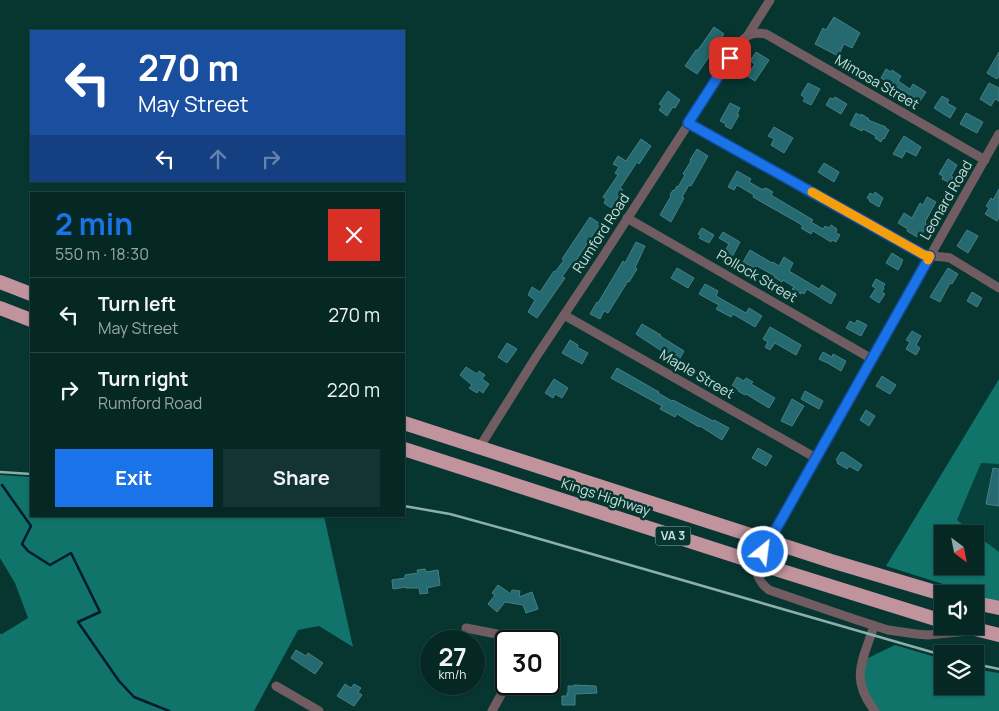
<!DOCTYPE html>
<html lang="en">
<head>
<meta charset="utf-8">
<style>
	:root { --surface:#052825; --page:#133432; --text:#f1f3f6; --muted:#97a6a7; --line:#264442; --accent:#1a73e8 }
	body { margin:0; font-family:Manrope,sans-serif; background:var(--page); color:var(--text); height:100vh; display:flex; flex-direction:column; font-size:19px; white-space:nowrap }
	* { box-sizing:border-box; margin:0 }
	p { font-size:16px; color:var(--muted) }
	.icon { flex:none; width:28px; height:28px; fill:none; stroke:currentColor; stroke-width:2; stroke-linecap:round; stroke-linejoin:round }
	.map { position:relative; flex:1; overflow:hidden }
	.drawer { position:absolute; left:30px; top:192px; width:375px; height:325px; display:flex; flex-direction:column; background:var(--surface); border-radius:0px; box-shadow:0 1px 4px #0004,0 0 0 1px var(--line) }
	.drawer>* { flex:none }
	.guide { position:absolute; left:30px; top:30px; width:375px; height:152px; border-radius:0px; box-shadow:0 1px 4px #0004,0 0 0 1px var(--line); background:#1a4fa0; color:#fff; overflow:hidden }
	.needle { width:32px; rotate:148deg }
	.fabs { position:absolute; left:934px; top:525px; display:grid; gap:10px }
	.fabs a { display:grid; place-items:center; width:50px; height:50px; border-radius:0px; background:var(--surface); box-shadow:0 1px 4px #0004,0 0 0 1px var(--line); font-size:25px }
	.speed { position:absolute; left:420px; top:630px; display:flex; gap:10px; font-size:25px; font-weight:700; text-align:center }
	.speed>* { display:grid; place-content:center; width:65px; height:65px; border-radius:50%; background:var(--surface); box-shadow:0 1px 4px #0004,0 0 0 1px var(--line); line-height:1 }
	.speed small { font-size:12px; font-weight:400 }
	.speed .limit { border:2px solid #111; border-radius:8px; background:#fff; color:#111 }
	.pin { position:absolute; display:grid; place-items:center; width:42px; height:42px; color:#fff; margin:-21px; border-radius:10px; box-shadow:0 2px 8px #0006 }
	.me { position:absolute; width:55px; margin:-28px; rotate:29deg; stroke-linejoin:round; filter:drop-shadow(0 0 4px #0008) }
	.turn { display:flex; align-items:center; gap:18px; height:105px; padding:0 25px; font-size:22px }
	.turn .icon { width:65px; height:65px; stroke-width:2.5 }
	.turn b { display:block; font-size:35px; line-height:42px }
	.lanes { display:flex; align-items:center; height:48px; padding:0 25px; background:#0003; justify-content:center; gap:25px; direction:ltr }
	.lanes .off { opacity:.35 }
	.round { display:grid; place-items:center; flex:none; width:52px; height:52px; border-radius:0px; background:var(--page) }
	.summary { display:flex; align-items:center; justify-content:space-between; height:85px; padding:0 25px }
	h1 { font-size:30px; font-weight:700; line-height:38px; color:var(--accent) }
	.button { display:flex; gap:10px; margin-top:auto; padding:10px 25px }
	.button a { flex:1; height:58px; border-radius:0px; background:var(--accent); color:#fff; font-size:20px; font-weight:700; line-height:58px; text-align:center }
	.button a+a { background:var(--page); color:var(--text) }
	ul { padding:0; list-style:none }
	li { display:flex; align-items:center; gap:15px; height:75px; padding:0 25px; border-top:1px solid var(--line) }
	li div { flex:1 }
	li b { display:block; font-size:19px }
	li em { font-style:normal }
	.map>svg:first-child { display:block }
</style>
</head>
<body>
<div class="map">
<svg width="999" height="711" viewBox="0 0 999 711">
	<rect width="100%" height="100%" fill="#073631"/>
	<path fill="#07413b" d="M981 462 999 464V552L957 520Z"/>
	<g fill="#10746a" fill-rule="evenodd">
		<path d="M999 379V464L981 463 957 520 999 552V603L959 589 886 566ZM942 534H975V566H942Z"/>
		<path d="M0 475 31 477V516H324L353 647 319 626 298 630 254 711H0V634H2L28 618 15 583 0 558Z"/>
		<path d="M895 645 942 659V686H975V669L999 673V711H878L871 702 861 677 866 659Z"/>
	</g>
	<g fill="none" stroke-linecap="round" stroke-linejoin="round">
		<path stroke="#001a2e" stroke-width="2.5" d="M2 485 31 526 22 544 28 551 50 565 71 553 100 612 78 622 119 681 134 697 169 711"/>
	</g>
	<g fill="#246a70" stroke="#467f85">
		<path d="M834 17 860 33 852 48 844 44 838 56 815 44 823 28 826 30Z"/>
		<path d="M714 27 724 34 717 44 719 45 714 52 713 51 697 74 685 66 696 50H698Z"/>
		<path d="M756 52 769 60 755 81 747 76 755 64 750 61Z"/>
		<path d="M999 52V76L997 79 987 73Z"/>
		<path d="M886 69 891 72 892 70 901 76 898 81 910 89 913 84 926 92 920 101 881 78Z"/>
		<path d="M808 83 820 89 811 105 803 101 805 98 801 95Z"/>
		<path d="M989 83 999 88V101L995 99 991 106 980 99Z"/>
		<path d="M668 91 680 100 675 108 673 107 667 116 659 110 662 106 659 104Z"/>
		<path d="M942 96 949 100 947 103 956 108 950 118 934 108Z"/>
		<path d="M835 97 847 104 841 114 826 105 830 98 834 99Z"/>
		<path d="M730 103 740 108 737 114 739 115 731 129 725 126 726 124 720 121Z"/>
		<path d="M856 113 861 116V114L869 119 868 120 886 127 885 128 889 130 884 139 883 138 881 142 875 138 876 136 863 129 862 131 850 125Z"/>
		<path d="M966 113 983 122 977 133 960 124Z"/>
		<path d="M774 127 793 138 784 153 771 145 774 139 768 136Z"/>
		<path d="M904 136 921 147 916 156 906 151 902 158 893 154Z"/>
		<path d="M641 139 651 146 639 164 637 162 620 188 623 190 611 208 604 203 606 199 603 197 618 175 615 173 619 167 613 164 618 156 626 161Z"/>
		<path d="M697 149 708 156 691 186 689 185 682 197 684 198 671 222 660 215 671 196 670 195 673 190 674 191 677 186 678 187 685 175 683 174 691 161 690 160Z"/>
		<path d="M948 159 957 165 951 176 953 177 950 183 942 179 943 176 939 174Z"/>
		<path d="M824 163 839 172 834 182 818 172Z"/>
		<path d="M737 171 751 179 749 182 763 190 764 188 766 189V188L773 192 771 195 813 220 811 222 823 229 825 226 829 228 831 225 837 229 836 232V233L840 235 836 242 832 240 831 242 813 231 811 234 801 228 803 226 797 222 765 204 753 197 754 195 737 185 734 190 728 187Z"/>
		<path d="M999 189V217L997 221 985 214 989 208 986 206 991 198 993 200Z"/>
		<path d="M875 192 883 198 879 207 869 201 870 200 867 198 870 193 874 195Z"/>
		<path d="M927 197 936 202 925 222 926 223 925 224 927 225 921 236 918 235 917 237 907 231 908 229 898 223 904 213 912 218 920 203 923 205Z"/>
		<path d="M590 217 600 224 577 259 572 265 571 264 562 277 565 278 537 318 528 312 535 300 528 295 532 287 540 292 554 271 555 272 564 260 562 259Z"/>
		<path d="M702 228 714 235 709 243 699 238 701 236 698 234Z"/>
		<path d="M967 230 978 236 968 253 957 246Z"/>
		<path d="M723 232 740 242 732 257 726 253V252L725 251 729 244 719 238Z"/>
		<path d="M636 242 645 246 635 268 637 269 629 282 628 281 608 313 604 311 600 319 590 314 597 302 598 303 623 261 625 263Z"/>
		<path d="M750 250 772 263 773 262 779 266 784 257 793 263 789 271 819 289 822 285 836 294 831 304 807 289 804 294 801 292V294L792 289 794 287 783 280 782 282 774 277 775 276 757 266 755 268 743 262Z"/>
		<path d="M892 253 903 260 901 263H902L898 270 886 263Z"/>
		<path d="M677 268 694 278 688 288 671 278Z"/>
		<path d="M948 268 958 274 952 284 950 283 940 302 930 297Z"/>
		<path d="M876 279 885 284 883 287 884 288 882 292 885 294 879 303 870 297 876 288 872 286Z"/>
		<path d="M705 284 718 291 716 296 746 313 749 308 762 316 755 327 733 314 731 317 716 309 719 305 699 294Z"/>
		<path d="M972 292 982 298 977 307 967 301Z"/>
		<path d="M857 320 867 325 861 336 846 328 850 321 855 324Z"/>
		<path d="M642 324 661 335 660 336 684 351 679 360 660 350 636 334Z"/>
		<path d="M770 327 801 345 796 355 775 343 770 350 765 347 768 342 763 339Z"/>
		<path d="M912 331 921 336 916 345 920 348 916 355 906 349 910 342 906 340Z"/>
		<path d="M570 340 578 345 577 347 588 353 582 364 562 353Z"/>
		<path d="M507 343 517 349 507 363 498 357Z"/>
		<path d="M823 352 832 357 833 354 846 361 841 371 826 362H825L819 359Z"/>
		<path d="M466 367 477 374 479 371 485 375 482 379 489 384 483 393 479 390 477 393 469 388 472 385 460 375Z"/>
		<path d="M617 368 659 392 658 393 672 401 673 400 713 421 714 420 729 428 722 440 700 426 699 427 677 414 675 417 660 409 662 406 611 378Z"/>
		<path d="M882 376 896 385 890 394 876 386Z"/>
		<path d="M737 377 744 381 746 378 753 382 751 384 775 398 769 408 746 394 745 395 738 391 739 390 732 386Z"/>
		<path d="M554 379 568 388 562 398 555 394 553 398 545 393Z"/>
		<path d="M805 391 823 401 819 409 801 399Z"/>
		<path d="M792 399 804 406 792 426 781 421Z"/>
		<path d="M866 410 875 416 869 426 860 420Z"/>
		<path d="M758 448 772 456 766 466 752 458Z"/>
		<path d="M841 452 843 453V452L862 465 858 471 849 466 847 469 837 463 838 461 836 460Z"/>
		<path d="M993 468 999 469V506L986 504Z"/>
		<path d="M425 569 426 572 438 570 440 585 427 588 428 593 420 594 419 588H406V587L393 589 392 580 405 578V575L418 573 417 570Z"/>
		<path d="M498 585 511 594 512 590 520 591 519 597 532 592 538 609 526 613 523 605 505 602 497 612 488 604 495 595 492 593Z"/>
		<path d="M296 650 306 656 308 653 323 663 315 674 291 658Z"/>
		<path d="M345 684 351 688 354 684 361 688 358 692 362 695 354 706 337 696Z"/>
		<path d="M574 685 596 686 597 693 575 694V705H562V696H567V693H568V686H574Z"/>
	</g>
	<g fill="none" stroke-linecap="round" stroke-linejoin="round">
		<g stroke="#715d61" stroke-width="9">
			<path d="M748 35 770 0"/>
			<path d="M688 123 923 255C932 257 941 256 950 258L999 288"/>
			<path d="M627 218 872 359"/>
			<path d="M564 315 816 458"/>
			<path d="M479 448 536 357 602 258 741 42C748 33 756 32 766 34L985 160"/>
			<path d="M874 626C863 660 849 679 875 711"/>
			<path d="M466 628 507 636 515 641"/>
			<path d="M969 631 928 635 916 634 888 630 854 619 769 590C748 573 759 560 769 541L999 134"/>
			<path d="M276 686 319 711"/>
			<path d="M492 711 507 684"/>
		</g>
		<g stroke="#c0939d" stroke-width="14">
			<path d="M0 282 31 294"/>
			<path d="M0 308 31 320"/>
			<path d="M404 423 831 561 942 594"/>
			<path d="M404 449 785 572 942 621"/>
			<path d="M975 603 999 608"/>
			<path d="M963 626 999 635"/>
		</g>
		<g stroke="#8dafaa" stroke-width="2.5">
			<path d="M0 472 31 474"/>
			<path d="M404 506 450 514 512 531 942 655"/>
			<path d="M975 664 999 669"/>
		</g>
	</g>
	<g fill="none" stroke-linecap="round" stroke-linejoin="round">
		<defs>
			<path id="route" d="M730 58 688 123 924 255 930 256 763 552"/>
		</defs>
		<use href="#route" stroke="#114b97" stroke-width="12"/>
		<use href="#route" stroke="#1a73e8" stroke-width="9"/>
		<path stroke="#f59e0b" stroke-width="9" d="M812 192 924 255 930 256 928 260"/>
	</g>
	<g text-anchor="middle" stroke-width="5" stroke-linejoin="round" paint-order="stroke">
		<rect fill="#073631" stroke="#8caea9" stroke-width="1" x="655.5" y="526.5" width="35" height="19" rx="4"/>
		<g font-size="12" font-weight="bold" fill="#c5e1dc">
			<text x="673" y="540">VA 3</text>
		</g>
		<g font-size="14" fill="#c5e1dc" stroke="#073631">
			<text transform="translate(877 82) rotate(30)" y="5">Mimosa Street</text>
			<text transform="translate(946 200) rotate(-60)" y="5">Leonard Road</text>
			<text transform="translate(601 233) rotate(-57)" y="5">Rumford Road</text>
			<text transform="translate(757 276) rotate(30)" y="5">Pollock Street</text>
			<text transform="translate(697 374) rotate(30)" y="5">Maple Street</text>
			<text transform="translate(606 497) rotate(18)" y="5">Kings Highway</text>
		</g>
	</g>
</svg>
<div class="fabs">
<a><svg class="needle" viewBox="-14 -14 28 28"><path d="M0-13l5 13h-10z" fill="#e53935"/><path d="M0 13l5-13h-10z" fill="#97a6a7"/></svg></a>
<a><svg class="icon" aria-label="sound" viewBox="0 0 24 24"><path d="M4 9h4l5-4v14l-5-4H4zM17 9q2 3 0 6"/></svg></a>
<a><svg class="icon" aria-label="layers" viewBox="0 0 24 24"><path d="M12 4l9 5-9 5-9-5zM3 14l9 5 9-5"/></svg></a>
</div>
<div class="speed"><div>27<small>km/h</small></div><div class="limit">30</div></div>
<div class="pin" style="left:730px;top:58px;background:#d93025"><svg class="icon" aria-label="arrive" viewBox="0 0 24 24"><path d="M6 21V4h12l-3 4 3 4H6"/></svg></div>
<svg class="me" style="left:763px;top:552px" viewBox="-20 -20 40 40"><circle r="17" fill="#1a73e8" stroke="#fff" stroke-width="3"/><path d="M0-11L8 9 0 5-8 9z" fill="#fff"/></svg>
<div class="guide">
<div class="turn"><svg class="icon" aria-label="left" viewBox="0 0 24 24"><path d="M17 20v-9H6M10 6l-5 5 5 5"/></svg><div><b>270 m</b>May Street</div></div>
<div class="lanes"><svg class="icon" aria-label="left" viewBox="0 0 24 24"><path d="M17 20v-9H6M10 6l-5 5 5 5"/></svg><svg class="icon off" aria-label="ahead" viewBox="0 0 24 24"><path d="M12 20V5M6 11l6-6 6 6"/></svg><svg class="icon off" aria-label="right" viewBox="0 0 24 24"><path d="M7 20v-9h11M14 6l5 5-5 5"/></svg></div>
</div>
<section class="drawer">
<div class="summary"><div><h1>2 min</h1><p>550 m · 18:30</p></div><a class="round" style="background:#d93025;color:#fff"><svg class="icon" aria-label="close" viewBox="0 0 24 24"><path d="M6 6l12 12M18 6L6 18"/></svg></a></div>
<ul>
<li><svg class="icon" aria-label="left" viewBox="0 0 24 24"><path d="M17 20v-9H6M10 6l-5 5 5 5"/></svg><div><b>Turn left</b><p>May Street</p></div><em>270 m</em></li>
<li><svg class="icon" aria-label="right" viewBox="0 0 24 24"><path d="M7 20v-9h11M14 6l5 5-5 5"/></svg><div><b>Turn right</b><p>Rumford Road</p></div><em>220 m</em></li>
</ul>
<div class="button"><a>Exit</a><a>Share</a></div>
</section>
</div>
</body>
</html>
